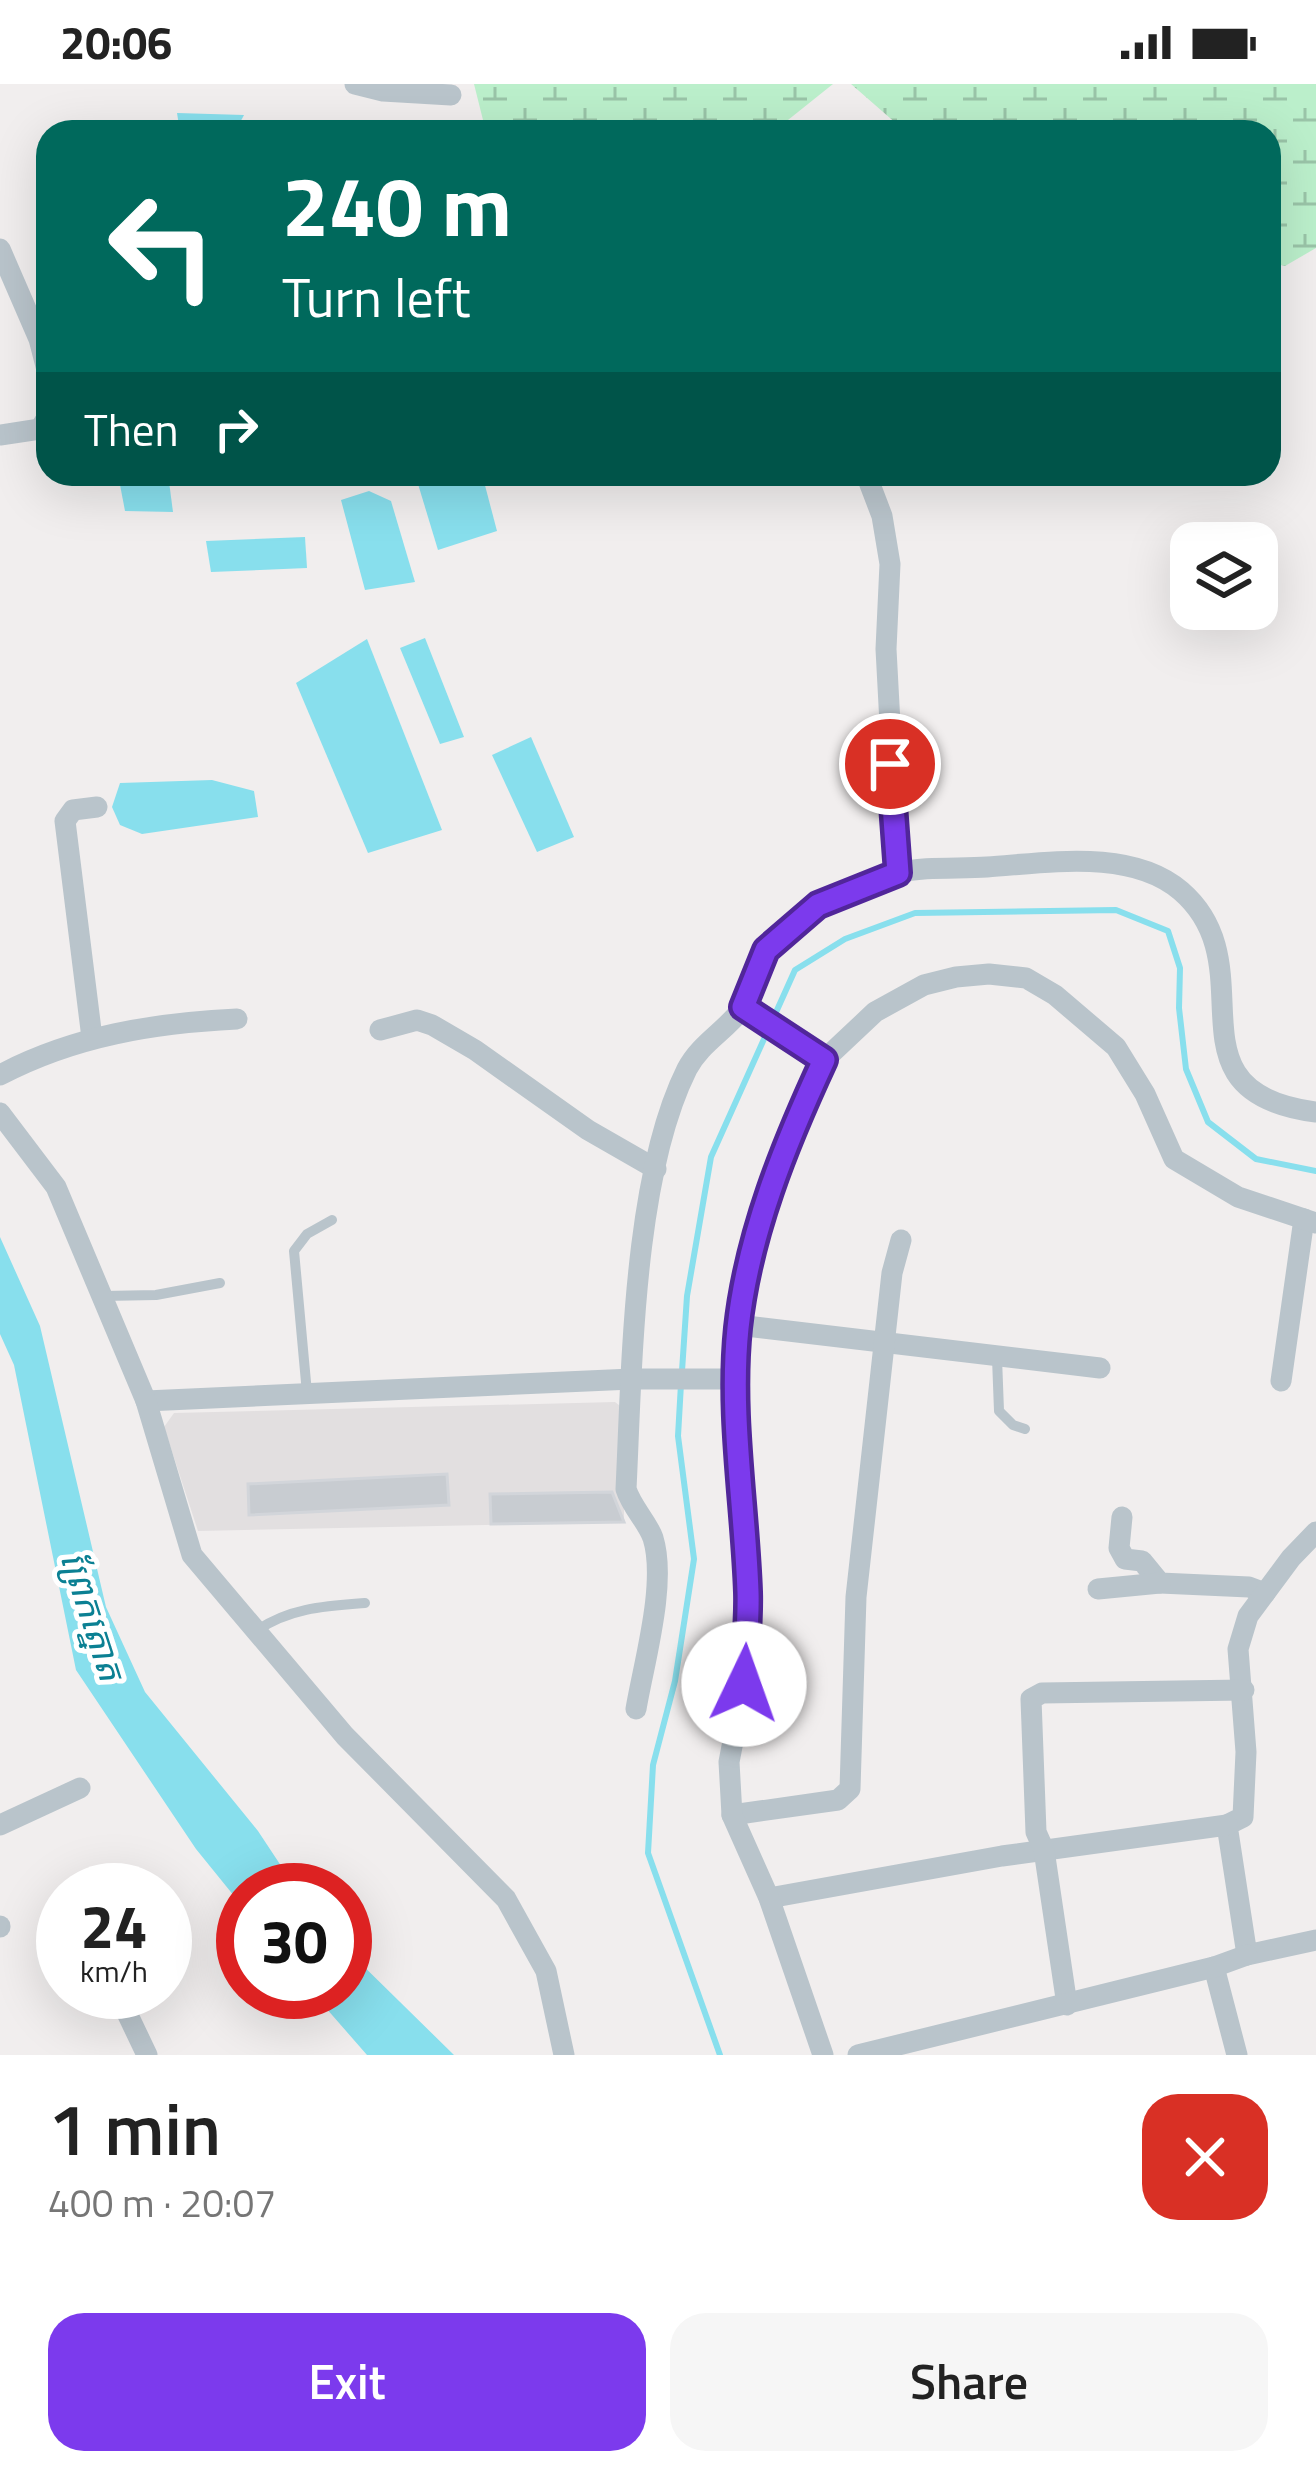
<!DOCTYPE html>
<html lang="en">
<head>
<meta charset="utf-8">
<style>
	:root { --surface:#fff; --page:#f6f6f6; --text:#222; --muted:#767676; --accent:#7c3aed }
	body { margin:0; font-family:"Titillium Web","Noto Sans Khmer",sans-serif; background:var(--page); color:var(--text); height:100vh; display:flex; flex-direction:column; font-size:45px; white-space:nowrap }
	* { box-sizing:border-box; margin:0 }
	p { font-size:39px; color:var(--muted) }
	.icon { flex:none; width:66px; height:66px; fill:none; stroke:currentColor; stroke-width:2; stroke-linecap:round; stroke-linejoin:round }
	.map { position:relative; height:1971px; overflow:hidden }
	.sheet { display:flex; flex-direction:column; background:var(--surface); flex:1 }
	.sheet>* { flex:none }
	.top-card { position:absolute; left:36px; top:36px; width:1245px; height:366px; border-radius:36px; box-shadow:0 12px 48px #0002; background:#00695c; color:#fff; overflow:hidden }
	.buttons { position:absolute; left:1170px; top:438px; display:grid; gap:24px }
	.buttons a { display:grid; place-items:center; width:108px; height:108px; border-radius:24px; background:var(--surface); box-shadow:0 12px 48px #0002; font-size:60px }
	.speed { position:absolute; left:36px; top:1779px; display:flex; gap:24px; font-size:60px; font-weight:700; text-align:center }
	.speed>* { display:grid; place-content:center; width:156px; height:156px; border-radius:50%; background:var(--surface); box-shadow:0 12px 48px #0002; line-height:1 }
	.speed small { font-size:30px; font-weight:400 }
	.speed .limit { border:18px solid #d22; background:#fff; color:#111 }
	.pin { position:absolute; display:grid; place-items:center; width:102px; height:102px; color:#fff; margin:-51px; border:6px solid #fff; border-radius:50%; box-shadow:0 3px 12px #0007 }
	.me { position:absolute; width:132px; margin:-66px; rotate:3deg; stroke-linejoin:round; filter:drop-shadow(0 0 9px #0008) }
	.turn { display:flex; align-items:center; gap:42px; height:252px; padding:0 48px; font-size:54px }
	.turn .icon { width:156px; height:156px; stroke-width:2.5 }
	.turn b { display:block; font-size:84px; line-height:102px }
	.then { display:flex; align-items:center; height:114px; padding:0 48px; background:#0003; gap:24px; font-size:45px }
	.round { display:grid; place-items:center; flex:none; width:126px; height:126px; border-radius:36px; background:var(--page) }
	.summary { display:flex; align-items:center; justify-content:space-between; height:204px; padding:0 48px }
	h1 { font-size:72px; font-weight:600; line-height:90px }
	.cta { display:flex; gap:24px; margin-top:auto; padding:24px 48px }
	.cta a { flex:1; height:138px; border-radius:36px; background:var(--accent); color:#fff; font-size:48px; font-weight:600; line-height:138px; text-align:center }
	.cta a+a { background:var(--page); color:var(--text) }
	.status { display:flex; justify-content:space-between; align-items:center; height:84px; padding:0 60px; background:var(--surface); direction:ltr }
	.status svg { height:33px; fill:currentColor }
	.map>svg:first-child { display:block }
</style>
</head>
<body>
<div class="status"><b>20:06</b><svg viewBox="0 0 49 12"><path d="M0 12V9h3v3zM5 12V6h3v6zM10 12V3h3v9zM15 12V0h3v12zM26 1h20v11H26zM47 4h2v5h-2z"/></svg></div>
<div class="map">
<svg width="1316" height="1971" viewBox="0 0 1316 1971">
	<defs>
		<pattern id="wetland-marsh" width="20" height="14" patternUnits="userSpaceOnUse" patternTransform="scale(3)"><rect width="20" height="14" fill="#bbefcb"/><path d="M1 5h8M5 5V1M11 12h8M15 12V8" fill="none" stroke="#9ac4a8"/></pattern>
	</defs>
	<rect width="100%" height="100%" fill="#f1eeee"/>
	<path fill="#e2dfe0" d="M615 1318 624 1325V1438L198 1447 164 1343 174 1329Z"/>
	<g fill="url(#wetland-marsh)">
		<path d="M474 0H833L773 48H486Z"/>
		<path d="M851 0H1316V164L1285 182 1269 178V48H906Z"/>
	</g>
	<g fill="#88dfed">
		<path d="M177 29 244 31 235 48H180Z"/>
		<path d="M118 390H168L173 428 125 427Z"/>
		<path d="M439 390H482L497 447 438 466 418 400Z"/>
		<path d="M369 407 391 417 415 498 365 506 341 416Z"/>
		<path d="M305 453 307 484 211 488 206 457Z"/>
		<path d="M425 554 464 653 440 660 400 564Z"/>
		<path d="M367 555 442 746 368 769 296 599Z"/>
		<path d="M531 653 574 753 537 768 492 671Z"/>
		<path d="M212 696 254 707 258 733 142 750 120 741 112 723 120 699Z"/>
		<path d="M0 1153 40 1242 106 1523 145 1608 258 1747 297 1806H243V1823L196 1765 76 1586 14 1281 0 1250Z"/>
		<path d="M345 1864 454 1971H367L312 1908H345Z"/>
	</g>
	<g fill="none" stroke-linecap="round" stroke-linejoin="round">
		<g stroke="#88dfed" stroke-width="6">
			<path d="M682 1287 687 1212 711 1073 795 886 845 855 915 829 1116 826 1168 847 1180 884 1179 924 1186 985 1208 1038 1256 1075 1316 1087"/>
			<path d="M681 1300 678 1352 694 1475 675 1597 653 1681 648 1769 720 1971"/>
		</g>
	</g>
	<g fill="#c8ccd1" stroke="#d2d5da" stroke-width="3">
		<path d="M447 1390 449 1421 249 1431 248 1400Z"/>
		<path d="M612 1408 624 1438 491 1440 490 1410Z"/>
	</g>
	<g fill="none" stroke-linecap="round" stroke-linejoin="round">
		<g stroke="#b9c4cb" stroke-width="10">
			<path d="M104 1212 156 1211 220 1199"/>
			<path d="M997 1274 999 1327 1013 1341 1025 1345"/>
			<path d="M307 1309 294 1167 307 1150 332 1136"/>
			<path d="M256 1547C289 1524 325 1522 365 1519"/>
		</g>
		<g stroke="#b9c4cb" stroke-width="21">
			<path d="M355 0 383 7 451 11"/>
			<path d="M0 165 39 255 48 290"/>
			<path d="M0 351 40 345 48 332"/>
			<path d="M866 390 882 432 890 480 886 565 898 789"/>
			<path d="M744 923 824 976"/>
			<path d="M380 946 417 936 432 941 475 966 588 1046 656 1085"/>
			<path d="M92 954 65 737 73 726 97 723"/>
			<path d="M0 991C74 952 154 939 237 935"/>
			<path d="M0 1029 56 1103 146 1317 632 1295H736"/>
			<path d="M738 1241 1100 1284"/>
			<path d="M1281 1297 1304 1135"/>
			<path d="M146 1317 192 1471 345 1652 506 1815 546 1887 564 1971"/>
			<path d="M1122 1433 1119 1464 1125 1475 1142 1477 1160 1499 1249 1503 1265 1509"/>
			<path d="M1316 1448 1291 1474 1248 1532 1238 1565 1246 1668 1243 1733 1227 1741 1247 1871 1316 1856"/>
			<path d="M1098 1505 1160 1499"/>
			<path d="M636 1625C644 1578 667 1499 653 1454 647 1437 632 1424 626 1405 632 1283 633 1093 687 985 700 960 725 947 742 925 754 909 754 883 766 866 787 835 860 799 897 789 925 782 959 785 987 783 1047 779 1131 764 1181 807 1270 884 1159 1008 1316 1028"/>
			<path d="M732 1731 838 1716 850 1705 856 1513 892 1189 901 1156"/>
			<path d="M0 1741 80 1704"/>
			<path d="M769 1814 1002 1772 1227 1741"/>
			<path d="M0 1843V1842"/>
			<path d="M1214 1883 1237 1971"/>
			<path d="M117 1908 147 1971"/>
			<path d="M1067 1921 1044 1766 1036 1748 1031 1615 1042 1609 1244 1606"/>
			<path d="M823 1971 769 1814 732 1731 729 1678 744 1600 748 1514 736 1295 738 1241 757 1152 788 1052 824 976 875 928 924 901 956 893 989 890 1026 894 1055 911 1116 963 1145 1010 1174 1075 1238 1113 1316 1139"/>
			<path d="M858 1971 1214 1883 1247 1871"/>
		</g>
	</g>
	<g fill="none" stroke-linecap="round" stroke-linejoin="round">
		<defs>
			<path id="route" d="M744 1600C745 1569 749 1539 748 1508 745 1421 729 1331 738 1244 748 1151 785 1060 824 976L743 923 766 866 818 821 898 789 890 680"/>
		</defs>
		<use href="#route" stroke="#51269a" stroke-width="30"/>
		<use href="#route" stroke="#7c3aed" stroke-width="21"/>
	</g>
	<g text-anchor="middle" stroke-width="10" stroke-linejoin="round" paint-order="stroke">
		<g font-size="36" font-style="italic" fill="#0b8093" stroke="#fff">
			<text transform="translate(93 1532) rotate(72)" y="13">ព្រែកត្នោត</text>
		</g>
	</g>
</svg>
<div class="buttons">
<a><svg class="icon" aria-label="layers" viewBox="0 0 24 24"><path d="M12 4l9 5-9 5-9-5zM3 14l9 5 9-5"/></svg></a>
</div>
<div class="speed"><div>24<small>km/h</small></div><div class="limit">30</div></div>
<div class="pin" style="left:890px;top:680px;background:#d93025"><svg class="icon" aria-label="arrive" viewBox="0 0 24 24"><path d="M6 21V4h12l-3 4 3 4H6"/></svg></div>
<svg class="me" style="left:744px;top:1600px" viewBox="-20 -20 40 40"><circle r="19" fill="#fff"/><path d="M0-13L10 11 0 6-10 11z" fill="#7c3aed"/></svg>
<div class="top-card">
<div class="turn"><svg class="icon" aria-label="left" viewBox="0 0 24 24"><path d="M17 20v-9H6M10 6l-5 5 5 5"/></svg><div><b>240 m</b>Turn left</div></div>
<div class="then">Then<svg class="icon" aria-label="right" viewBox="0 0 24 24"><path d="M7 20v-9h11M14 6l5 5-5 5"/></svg></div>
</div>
</div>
<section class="sheet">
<div class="summary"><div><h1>1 min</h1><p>400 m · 20:07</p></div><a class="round" style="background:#d93025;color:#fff"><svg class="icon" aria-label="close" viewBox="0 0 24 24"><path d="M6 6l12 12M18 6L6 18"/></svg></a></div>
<div class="cta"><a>Exit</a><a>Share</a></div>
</section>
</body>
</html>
